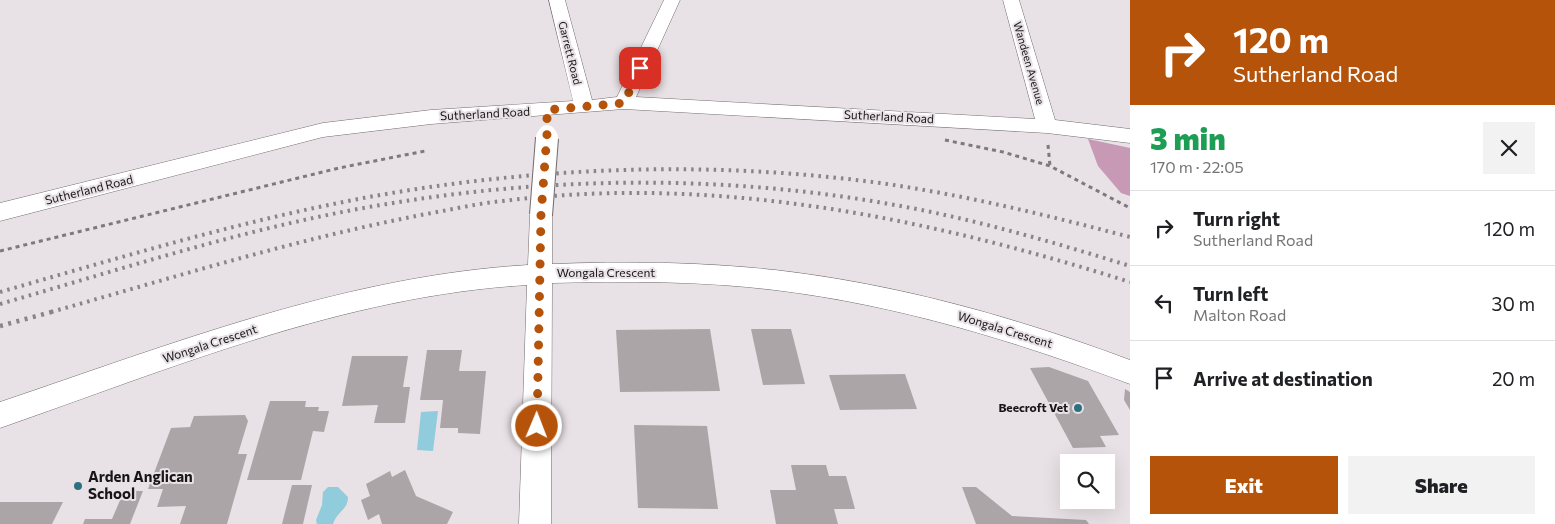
<!DOCTYPE html>
<html lang="en">
<head>
<meta charset="utf-8">
<style>
	:root { --surface:#fff; --page:#f2f2f2; --text:#202124; --muted:#757577; --line:#e0e0e0; --accent:#b45309 }
	body { margin:0; font-family:Commissioner,sans-serif; background:var(--page); color:var(--text); height:100vh; display:flex; flex-direction:column; font-size:19px; white-space:nowrap }
	* { box-sizing:border-box; margin:0 }
	p { font-size:16px; color:var(--muted) }
	.icon { flex:none; width:28px; height:28px; fill:none; stroke:currentColor; stroke-width:2; stroke-linecap:round; stroke-linejoin:round }
	.map { position:relative; flex:1; overflow:hidden }
	.panel { display:flex; flex-direction:column; background:var(--surface); width:425px }
	.panel>* { flex:none }
	.banner { background:#b45309; color:#fff; overflow:hidden }
	.fabs { position:absolute; left:1060px; top:454px; display:grid; gap:10px }
	.fabs a { display:grid; place-items:center; width:55px; height:55px; border-radius:0px; background:var(--surface); box-shadow:0 5px 20px #0002; font-size:25px }
	.pin { position:absolute; display:grid; place-items:center; width:42px; height:42px; color:#fff; margin:-21px; border-radius:10px; box-shadow:0 2px 8px #0006 }
	.me { position:absolute; width:55px; margin:-28px; rotate:1deg; stroke-linejoin:round; filter:drop-shadow(0 0 4px #0008) }
	.turn { display:flex; align-items:center; gap:18px; height:105px; padding:0 20px; font-size:22px }
	.turn .icon { width:65px; height:65px; stroke-width:2.5 }
	.turn b { display:block; font-size:35px; line-height:42px }
	.round { display:grid; place-items:center; flex:none; width:52px; height:52px; border-radius:0px; background:var(--page) }
	.headline { display:flex; align-items:center; justify-content:space-between; height:85px; padding:0 20px }
	h1 { font-size:30px; font-weight:800; line-height:38px; color:#1e9e55 }
	.primary-button { display:flex; gap:10px; margin-top:auto; padding:10px 20px }
	.primary-button a { flex:1; height:58px; border-radius:0px; background:var(--accent); color:#fff; font-size:20px; font-weight:800; line-height:58px; text-align:center }
	.primary-button a+a { background:var(--page); color:var(--text) }
	ul { padding:0; list-style:none }
	li { display:flex; align-items:center; gap:15px; height:75px; padding:0 20px; border-top:1px solid var(--line) }
	li div { flex:1 }
	li b { display:block; font-size:19px }
	li em { font-style:normal }
	main { display:flex; flex:1; min-height:0 }
	.map>svg:first-child { display:block }
</style>
</head>
<body>
<main>
<div class="map">
<svg width="1130" height="524" viewBox="0 0 1130 524">
	<rect width="100%" height="100%" fill="#e8e1e5"/>
	<path fill="#c799b4" d="M1088 139 1130 148V196L1121 193 1098 166Z"/>
	<g fill="#90ccdc">
		<path d="M438 411 433 451 417 450 421 412Z"/>
		<path d="M328 487H338L348 497C348 510 338 510 333 524H317L316 520 322 505 323 492Z"/>
	</g>
	<g fill="#aba5a8">
		<path d="M710 329 720 391 620 392 616 330Z"/>
		<path d="M751 329H791L805 384 763 385Z"/>
		<path d="M427 350H462L459 371H486L480 434 458 433V428H440L443 400H420Z"/>
		<path d="M352 356H408L403 387H410L405 423H374L378 405 342 406Z"/>
		<path d="M1049 367 1088 381 1119 435 1100 436 1106 447 1073 448 1030 368Z"/>
		<path d="M905 374 917 409 840 410 829 375Z"/>
		<path d="M1125 389 1130 392V410L1124 400Z"/>
		<path d="M270 401H306L305 407H319L318 411H329L324 432 313 431 301 480H247Z"/>
		<path d="M245 415 248 421 238 454H247L227 524H180L186 506 157 507 163 489H148L171 428 190 427 194 416Z"/>
		<path d="M634 425 707 426 718 509 638 508Z"/>
		<path d="M791 465H826L829 476H846L855 509H834L838 524H776L770 490H796Z"/>
		<path d="M405 470 416 496 453 512 447 524H382L379 514 368 520 361 500 370 496 366 484 390 471 392 477Z"/>
		<path d="M292 485H312L303 524H282Z"/>
		<path d="M962 487H976L1012 516 1086 520 1089 524H976Z"/>
		<path d="M124 491H143L130 524H83L85 519H112Z"/>
		<path d="M0 502H63L52 524H0Z"/>
	</g>
	<g fill="none" stroke-linecap="round" stroke-linejoin="round">
		<defs>
			<g id="minor">
				<path d="M549 0H565L592 100 617 97 664 0H680L636 97 1035 119 1003 0H1019L1055 120 1130 129V143L1047 133 624 109 431 124 323 137 0 221V203L323 123 431 110 573 101Z"/>
				<path d="M541 206 549 209 552 215V264C626 261 701 262 775 270 897 284 1015 317 1130 360V384C1015 341 898 305 775 290 702 281 626 281 552 283L551 524H519L527 285C344 296 172 368 0 428V402C172 344 345 276 528 265L530 215 533 209Z"/>
			</g>
		</defs>
		<use href="#minor" stroke="#716b6e" stroke-width="1"/>
		<g stroke="#7e797c" stroke-width="3" stroke-dasharray="4 4" stroke-linecap="butt">
			<path d="M945 140 1003 152 1050 166 1130 208"/>
			<path d="M1048 145 1050 166"/>
			<path d="M0 251 339 168 425 151"/>
		</g>
		<use href="#minor" fill="#fff" fill-rule="evenodd"/>
		<g stroke="#898487" stroke-width="4" stroke-dasharray="2.5 5" stroke-linecap="butt">
			<path d="M0 292C122 257 244 220 369 197 539 166 717 160 887 184 969 196 1050 216 1130 237"/>
			<path d="M0 304C129 267 259 224 393 203 558 176 729 175 895 205 974 219 1053 242 1130 266"/>
			<path d="M51 312C179 276 306 236 437 212 459 208 481 203 503 201 716 174 928 218 1130 282"/>
		</g>
		<path stroke="#898487" stroke-width="4.5" stroke-dasharray="3 5.5" stroke-linecap="butt" d="M0 326 55 311"/>
		<defs>
			<path id="minor-bridge-far1" d="M547 140V134"/>
			<path id="minor-bridge" d="M541 215 547 138"/>
		</defs>
		<use href="#minor-bridge-far1" stroke="#716b6e" stroke-width="19" stroke-linecap="butt"/>
		<use href="#minor-bridge" stroke="#716b6e" stroke-width="24" stroke-linecap="butt"/>
		<use href="#minor-bridge-far1" stroke="#fff" stroke-width="18"/>
		<use href="#minor-bridge" stroke="#fff" stroke-width="22"/>
	</g>
	<g fill="none" stroke-linecap="round" stroke-linejoin="round">
		<path stroke="#b45309" stroke-width="9" stroke-dasharray="0 16.2" d="M537 426 541 215 547 134V110L624 103 640 68"/>
	</g>
	<g fill="#2d7181" stroke="#e8e1e5" stroke-width="2">
		<circle cx="1078" cy="408" r="5"/>
		<circle cx="78" cy="486" r="5"/>
	</g>
	<g text-anchor="middle" stroke-width="4" stroke-linejoin="round" paint-order="stroke">
		<g font-size="11" fill="#171516" stroke="#e8e1e5">
			<text transform="translate(570 53) rotate(76)" y="4">Garrett Road</text>
			<text transform="translate(1029 63) rotate(74)" y="4">Wandeen Avenue</text>
		</g>
		<g font-size="12" fill="#171516" stroke="#e8e1e5">
			<text transform="translate(485 114) rotate(-3)" y="4">Sutherland Road</text>
			<text transform="translate(889 117) rotate(3)" y="4">Sutherland Road</text>
			<text transform="translate(89 190) rotate(-14)" y="4">Sutherland Road</text>
			<text x="606" y="277">Wongala Crescent</text>
			<text transform="translate(1005 330) rotate(17)" y="4">Wongala Crescent</text>
			<text transform="translate(210 344) rotate(-18)" y="4">Wongala Crescent</text>
		</g>
		<g font-size="12" font-weight="bold" fill="#171516" stroke="#e8e1e5" text-anchor="end">
			<text x="1068" y="412">Beecroft Vet</text>
		</g>
		<g font-size="15" font-weight="bold" fill="#171516" stroke="#e8e1e5" text-anchor="start">
			<text x="88" y="482">Arden Anglican<tspan x="88" dy="17">School</tspan></text>
		</g>
	</g>
</svg>
<div class="fabs">
<a><svg class="icon" aria-label="search" viewBox="0 0 24 24"><circle cx="10" cy="10" r="6"/><path d="M15 15l6 6"/></svg></a>
</div>
<div class="pin" style="left:640px;top:68px;background:#d93025"><svg class="icon" aria-label="arrive" viewBox="0 0 24 24"><path d="M6 21V4h12l-3 4 3 4H6"/></svg></div>
<svg class="me" style="left:537px;top:426px" viewBox="-20 -20 40 40"><circle r="17" fill="#b45309" stroke="#fff" stroke-width="3"/><path d="M0-11L8 9 0 5-8 9z" fill="#fff"/></svg>
</div>
<section class="panel">
<div class="banner">
<div class="turn"><svg class="icon" aria-label="right" viewBox="0 0 24 24"><path d="M7 20v-9h11M14 6l5 5-5 5"/></svg><div><b>120 m</b>Sutherland Road</div></div>
</div>
<div class="headline"><div><h1>3 min</h1><p>170 m · 22:05</p></div><a class="round"><svg class="icon" aria-label="close" viewBox="0 0 24 24"><path d="M6 6l12 12M18 6L6 18"/></svg></a></div>
<ul>
<li><svg class="icon" aria-label="right" viewBox="0 0 24 24"><path d="M7 20v-9h11M14 6l5 5-5 5"/></svg><div><b>Turn right</b><p>Sutherland Road</p></div><em>120 m</em></li>
<li><svg class="icon" aria-label="left" viewBox="0 0 24 24"><path d="M17 20v-9H6M10 6l-5 5 5 5"/></svg><div><b>Turn left</b><p>Malton Road</p></div><em>30 m</em></li>
<li><svg class="icon" aria-label="arrive" viewBox="0 0 24 24"><path d="M6 21V4h12l-3 4 3 4H6"/></svg><div><b>Arrive at destination</b></div><em>20 m</em></li>
</ul>
<div class="primary-button"><a>Exit</a><a>Share</a></div>
</section>
</main>
</body>
</html>
